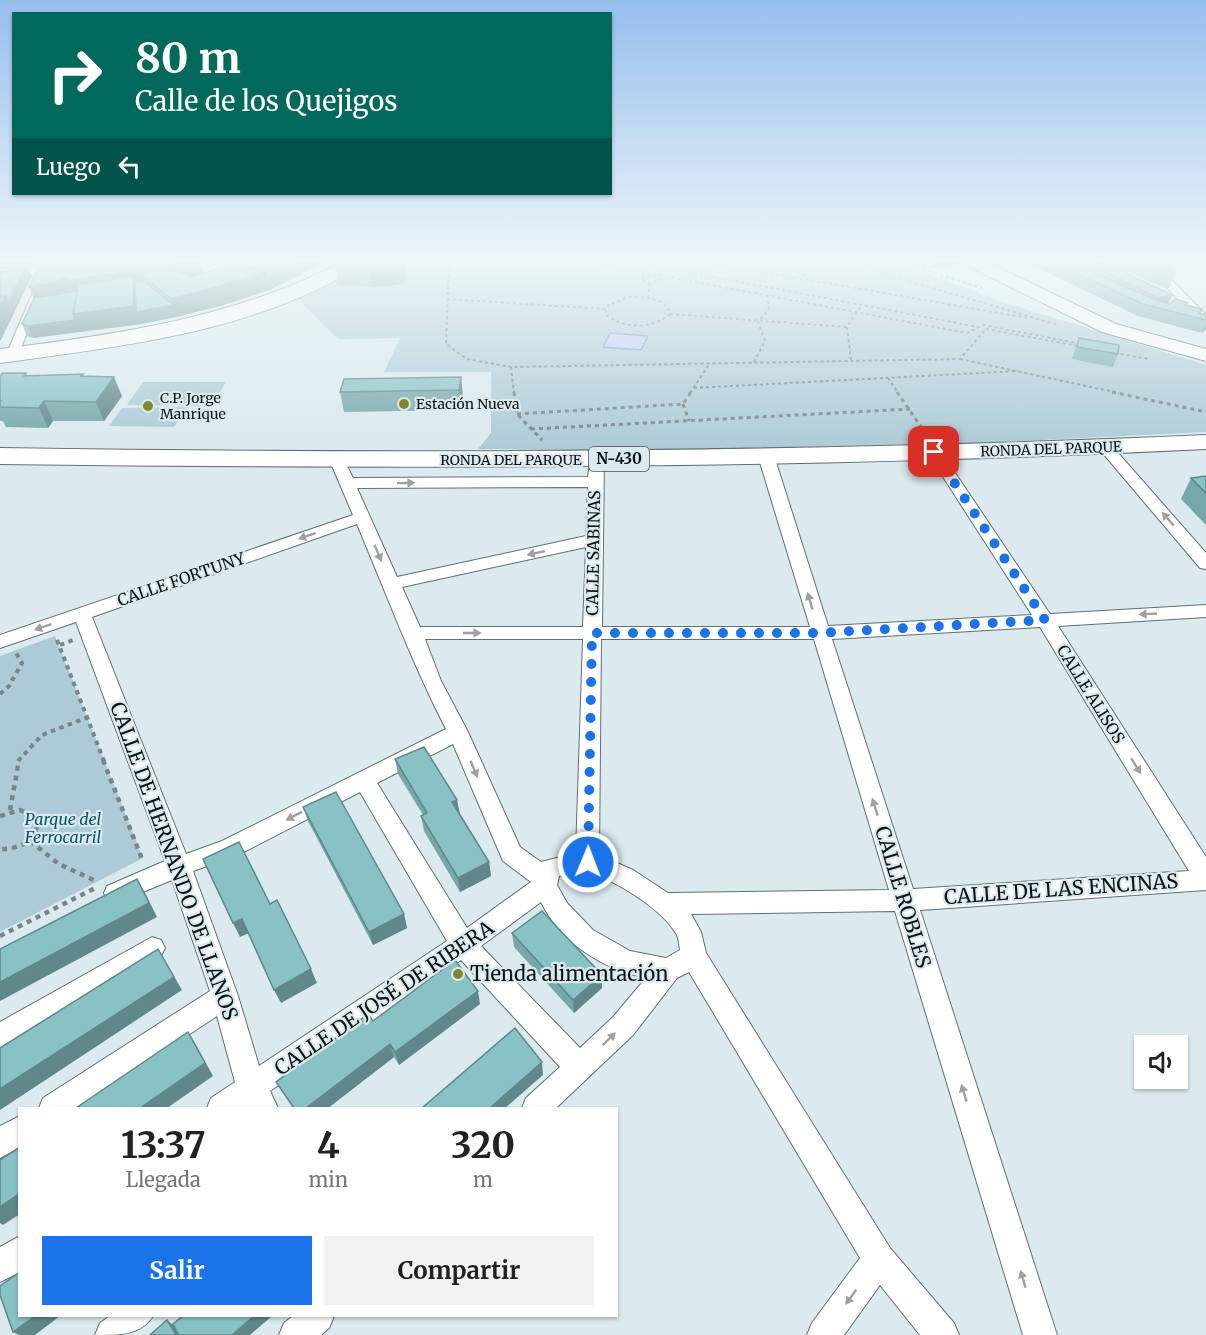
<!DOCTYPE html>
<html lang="es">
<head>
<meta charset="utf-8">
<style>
	:root { --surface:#fff; --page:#f2f2f2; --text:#222; --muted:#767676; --accent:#1a73e8 }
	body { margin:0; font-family:Merriweather,serif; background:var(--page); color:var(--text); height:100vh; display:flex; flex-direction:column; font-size:22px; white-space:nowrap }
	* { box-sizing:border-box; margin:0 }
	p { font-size:20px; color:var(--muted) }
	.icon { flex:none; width:33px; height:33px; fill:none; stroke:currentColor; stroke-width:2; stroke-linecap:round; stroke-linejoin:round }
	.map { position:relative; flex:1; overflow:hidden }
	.side { position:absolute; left:18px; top:1107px; width:600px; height:210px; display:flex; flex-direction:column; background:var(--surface); border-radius:0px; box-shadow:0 2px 4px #0004 }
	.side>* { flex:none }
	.banner { position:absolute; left:12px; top:12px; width:600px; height:183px; border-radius:0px; box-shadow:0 2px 4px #0004; background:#00695c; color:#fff; overflow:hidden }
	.fabs { position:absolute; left:1134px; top:1035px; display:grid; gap:12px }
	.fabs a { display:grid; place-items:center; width:54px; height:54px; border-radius:0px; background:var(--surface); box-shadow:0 2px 4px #0004; font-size:30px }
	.pin { position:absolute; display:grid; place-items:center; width:51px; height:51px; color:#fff; margin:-26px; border-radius:12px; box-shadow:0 3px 9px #0006 }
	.me { position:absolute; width:66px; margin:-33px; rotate:1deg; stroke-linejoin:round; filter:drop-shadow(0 0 4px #0008) }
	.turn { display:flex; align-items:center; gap:21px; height:126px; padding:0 24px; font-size:27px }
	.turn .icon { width:78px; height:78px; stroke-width:2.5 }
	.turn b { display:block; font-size:42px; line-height:51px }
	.then { display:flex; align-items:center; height:57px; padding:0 24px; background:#0003; gap:12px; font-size:22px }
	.eta { display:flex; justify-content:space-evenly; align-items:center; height:102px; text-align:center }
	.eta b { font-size:36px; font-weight:700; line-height:42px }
	.cta { display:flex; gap:12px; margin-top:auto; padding:12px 24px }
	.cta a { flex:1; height:69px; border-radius:0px; background:var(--accent); color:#fff; font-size:24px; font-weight:700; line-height:69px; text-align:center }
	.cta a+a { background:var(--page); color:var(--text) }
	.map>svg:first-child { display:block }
</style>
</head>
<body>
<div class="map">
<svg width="1206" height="1335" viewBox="0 0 1206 1335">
	<rect width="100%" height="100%" fill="#daeaef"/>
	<g fill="#adcbd6">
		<path d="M371 262H896L1000 301 1206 365V432L793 452 478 449 491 433V372H384L400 338 338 339 296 297Z"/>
		<path d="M143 382H226L212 406 127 405Z"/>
		<path d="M187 407 174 427 109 426 122 408Z"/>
		<path d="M55 636 143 858 0 932V656Z"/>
	</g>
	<path fill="#bbcef6" stroke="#8796b2" stroke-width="1.5" d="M610 333 648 336 641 350 603 347Z"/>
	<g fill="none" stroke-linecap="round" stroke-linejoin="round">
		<defs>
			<g id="minor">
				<path d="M46 262H56L18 355 12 359 7 358 6 355Z"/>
				<path d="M1143 262H1154L1206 315V326L1202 325Z"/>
				<path d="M1106 444 1111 445 1206 553V569L1200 568 1101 451 1099 448 1101 445Z"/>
				<path d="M934 448 939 449 1050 614 1206 605V617L1058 626 1206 857V890L920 910 1057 1335H1023L895 911 691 914 701 932 706 953 890 1248 954 1323 959 1335H920L880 1285 844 1335H807L812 1323 860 1258 689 972 677 978 633 1035 556 1108H522L526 1098 560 1067 461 960 270 1091 278 1108H207L211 1098 235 1082 217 1016 78 1108H39L43 1098 210 991 172 880 116 903 107 900 104 893 107 886 165 861 76 622 0 648V635L353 515 330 461 338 456 343 458 353 478 588 477 591 456H601L604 459 602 627H810L759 459 767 454 775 459 828 626 1032 615 927 452ZM588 487 586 536 397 577 357 488ZM357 524C386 593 412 663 446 729L222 841 186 854 92 617ZM586 547 583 627H420L402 587ZM1040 627 1189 871 913 889 832 639ZM425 639H583L576 853 541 862 520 847 468 732 441 681ZM601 639H814L889 890 668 893 633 870 599 855ZM453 744 503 861 531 882 467 928 377 783ZM360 792 447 941 259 1066 238 996 193 871 238 855ZM585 872C613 878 660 908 675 932 679 937 679 944 680 950L666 958 630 951 593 930 567 903 557 885 559 876ZM541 902C561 943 602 969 646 978L613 1017 580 1048 481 946Z"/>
				<path d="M152 937 161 940 165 948 161 956 0 1050V1022Z"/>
				<path d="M20 1116V1147L0 1158V1126Z"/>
				<path d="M20 1236V1272L0 1282V1247Z"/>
				<path d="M110 1316H153C141 1335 121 1335 95 1335L100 1323Z"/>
				<path d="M293 1316H334L329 1328 321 1335H279L284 1323Z"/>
			</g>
			<path id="primary" d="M965 262H987L1116 324 1206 349V361L1102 332 968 266Z"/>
			<g id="trunk">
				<path d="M343 262H366L364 266C336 280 310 294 281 305 192 339 94 350 0 363V349C121 334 233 318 343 262Z"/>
				<path d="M1206 435V449C804 469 402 469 0 464V448C402 454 804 453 1206 435Z"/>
			</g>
		</defs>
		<use href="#minor" stroke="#626f74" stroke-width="2"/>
		<use href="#primary" stroke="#626f74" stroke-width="2"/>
		<use href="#trunk" stroke="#626f74" stroke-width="2"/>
		<g stroke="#7a8588" stroke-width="2" stroke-dasharray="3 3" stroke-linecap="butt">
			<path d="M449 262 446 344 467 359 511 367 960 359 986 329"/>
			<path d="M589 262 967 333 983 325 1082 344"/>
			<path d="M635 262 978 327"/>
			<path d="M705 262 1028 318"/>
			<path d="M776 262 810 278"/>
			<path d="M859 262 892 276 1058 325"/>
			<path d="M900 262 982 288"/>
			<path d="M653 275 660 280 650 283 642 280 643 276Z"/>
			<path d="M629 297C643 297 667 297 670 314 651 330 624 329 605 314L608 305Z"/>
			<path d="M648 298 650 283"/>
			<path d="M447 299 605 309"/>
			<path d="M670 314 847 327"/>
			<path d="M986 329 1078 346"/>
			<path d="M1115 353 1149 359"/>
			<path d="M960 359 1119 393"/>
			<path d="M851 360 847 327 861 306"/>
			<path d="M754 362 765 341 758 322 769 308 766 293"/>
			<path d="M511 367 514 393"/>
			<path d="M888 378 898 393"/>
			<path d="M694 388 1018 371"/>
			<path d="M690 393 710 363"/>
		</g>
		<g stroke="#7a8588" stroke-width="3" stroke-dasharray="4 4" stroke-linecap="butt">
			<path d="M514 392 517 414 542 440"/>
			<path d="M897 392 926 434"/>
			<path d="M1112 392 1206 412"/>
			<path d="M683 404 689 421"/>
			<path d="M517 414 683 404 691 392"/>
			<path d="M531 429 910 409"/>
		</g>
		<g stroke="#7a8588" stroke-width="4" stroke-dasharray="4.5 4.5" stroke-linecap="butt">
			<path d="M57 640 104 761"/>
			<path d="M60 645 73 640"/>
			<path d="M0 694 9 686 22 663 16 653"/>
			<path d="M18 761 42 735 88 717"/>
		</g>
		<g stroke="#7a8588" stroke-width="4.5" stroke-dasharray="5 5" stroke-linecap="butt">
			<path d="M103 760 142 859"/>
			<path d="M10 810 19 760"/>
			<path d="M0 816 20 810 39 818C36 840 22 849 0 849"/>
			<path d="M30 841 59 864 98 882"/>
			<path d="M0 936 95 888"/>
		</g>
		<use href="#minor" fill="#fff" fill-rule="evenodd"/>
		<use href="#primary" fill="#fff" fill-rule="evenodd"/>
		<use href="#trunk" fill="#fff" fill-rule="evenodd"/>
	</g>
	<g fill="#76a7a9">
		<path d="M246 262H325L269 290 220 306 176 317 141 324 33 338 27 336 22 324 34 298 29 287 41 263 204 273 243 266 247 264Z"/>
		<path d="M347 262H405L404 283 395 285 372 287 339 285 336 268Z"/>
		<path d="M906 262H961L960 264 935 267 919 266Z"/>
		<path d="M1026 262H1167L1176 270 1169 288H1164L1108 263 1107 265 1168 303H1188L1187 305 1200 313 1206 315V329L1202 333 1138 316 1071 284Z"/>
		<path d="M1079 338 1118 354 1113 367 1072 359Z"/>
		<path d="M26 373 27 376 83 374 84 377 122 396 104 421H53L48 428 6 427 3 421H0V376Z"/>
		<path d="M461 377 463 397 461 410 344 412 340 392Z"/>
		<path d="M1206 476V525L1181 499 1191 478Z"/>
		<path d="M395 759 460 814 489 862 491 876 460 892 424 831 421 816 423 815 398 774Z"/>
		<path d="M303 807 404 914 407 928 373 945 308 821Z"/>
		<path d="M512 933 602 975V988L574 1013 514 947Z"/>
		<path d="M480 1004 399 1065 394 1057 328 1108H293L276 1082 373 1021Z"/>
	</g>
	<g fill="#60888a">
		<path d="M0 262H39L37 265 28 268 32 276 1 340 0 341V303L19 280 25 268 0 270Z"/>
		<path d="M58 262H200L206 280 141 274 147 292 173 305 171 299 299 262H325L269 290 220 306 176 317 141 324 33 338 28 326 39 310 29 287Z"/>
		<path d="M401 262H405L406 265 404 283 395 285 372 287 369 269Z"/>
		<path d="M936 262H961L960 264 935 267Z"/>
		<path d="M1082 262H1089V264H1091L1086 278 1075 273 1077 267Z"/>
		<path d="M1098 262H1108L1105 272 1096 268Z"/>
		<path d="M1172 295 1167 307H1154L1158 298Z"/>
		<path d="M1206 323V329L1202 333Z"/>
		<path d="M114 377 122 396 104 421 96 402Z"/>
		<path d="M461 377 463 397 461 410 459 390Z"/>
		<path d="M44 401 53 421 48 428 39 408Z"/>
		<path d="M457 800 460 814 452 802Z"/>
		<path d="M489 862 491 876 460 892 458 878Z"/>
		<path d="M137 879 145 893 157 917 0 1001V982Z"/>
		<path d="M404 914 407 928 373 945 369 932Z"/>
		<path d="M242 919 249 933 240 937 233 923Z"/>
		<path d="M158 949 182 990 0 1110V1089Z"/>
		<path d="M311 969 317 983 281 1003 274 990Z"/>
		<path d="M602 975V988L574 1013 573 1000Z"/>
		<path d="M478 991 480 1004 399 1065 395 1052Z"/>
		<path d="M188 1032 196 1045 213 1076 167 1108H140Z"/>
		<path d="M390 1044 394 1057 328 1108H306Z"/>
		<path d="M542 1062 543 1075 505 1108H490Z"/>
		<path d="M20 1193V1214L3 1225 0 1223V1207Z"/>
		<path d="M35 1316H60L35 1335H19L13 1332Z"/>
		<path d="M254 1316H272L250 1335H232Z"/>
		<path d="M167 1320 183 1333 185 1335H176Z"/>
	</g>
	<g fill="#89c2c5" stroke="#60888a" stroke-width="1.5">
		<path d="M63 262H66L65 264 72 263 73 262H179L156 267 65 281 66 278 59 279 58 282 29 287 41 263Z"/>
		<path d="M66 262H73L72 263 67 264Z"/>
		<path d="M253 262H268L263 264 270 265 275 263 269 262H299L266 278 265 272 243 266Z"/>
		<path d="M348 262H401V265L393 267 369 269 336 268Z"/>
		<path d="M1066 262H1086L1091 264 1077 267Z"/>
		<path d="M1150 262H1167L1176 270 1171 271Z"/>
		<path d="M19 264 27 265 8 302 6 296 0 297V274L11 271Z"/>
		<path d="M234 264 265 272 214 288 171 299 141 274 175 269 181 272 179 274 183 273 191 277Z"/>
		<path d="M1109 265 1172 295 1158 298 1096 268Z"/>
		<path d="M1087 270 1154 299 1169 304 1176 299 1188 303 1185 305 1202 309 1199 313 1206 315V320L1143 304 1075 273Z"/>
		<path d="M11 271 0 274V272Z"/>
		<path d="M133 276 134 306 73 314 78 285Z"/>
		<path d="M143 280 173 305 136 312 135 282Z"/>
		<path d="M77 291 73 314 75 320 28 326 22 324 34 298Z"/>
		<path d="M6 296 0 307V297Z"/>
		<path d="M1079 338 1119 345 1118 354 1077 347Z"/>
		<path d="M3 373H26L24 376 83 374 81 376 114 377 96 402 44 401 39 408 0 407V402L1 401H0V376Z"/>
		<path d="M461 377 459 390 340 392 344 379Z"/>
		<path d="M1206 476V493L1191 478Z"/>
		<path d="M424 747 457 800 452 802 489 862 458 878 421 816 427 813 395 759Z"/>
		<path d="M336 792 404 914 369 932 303 807Z"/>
		<path d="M239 842 270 904 277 900 311 969 274 990 242 919 233 923 203 859Z"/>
		<path d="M137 879 149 903 0 982V949Z"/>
		<path d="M542 911 602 975 573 1000 512 933Z"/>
		<path d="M158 949 174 977 0 1089V1048Z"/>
		<path d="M455 960 478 991 395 1052 390 1044 306 1108H294L276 1082 368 1014 373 1021Z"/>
		<path d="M515 1028 542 1062 490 1108H422Z"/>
		<path d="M188 1032 205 1063 140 1108H76Z"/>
		<path d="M20 1147V1193L0 1207V1160Z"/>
		<path d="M20 1272V1316H35L13 1332 0 1295V1286Z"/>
		<path d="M183 1316H254L232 1335H179L173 1324Z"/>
		<path d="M167 1320 176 1335H150Z"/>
	</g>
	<defs><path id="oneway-solid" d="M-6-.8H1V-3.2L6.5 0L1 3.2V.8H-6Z" transform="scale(1.5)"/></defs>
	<g fill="#9ea0a1">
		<use href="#oneway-solid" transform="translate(406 483) rotate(-1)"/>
		<use href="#oneway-solid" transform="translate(1168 519) rotate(-131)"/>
		<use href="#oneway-solid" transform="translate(307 536) rotate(161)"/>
		<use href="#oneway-solid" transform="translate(378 553) rotate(67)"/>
		<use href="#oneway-solid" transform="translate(536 553) rotate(168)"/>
		<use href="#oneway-solid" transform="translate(810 601) rotate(-107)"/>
		<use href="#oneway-solid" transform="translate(1148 614) rotate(177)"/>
		<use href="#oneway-solid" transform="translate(43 627) rotate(161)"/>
		<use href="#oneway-solid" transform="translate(472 633)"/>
		<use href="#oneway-solid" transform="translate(1136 766) rotate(58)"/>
		<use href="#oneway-solid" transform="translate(474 769) rotate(67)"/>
		<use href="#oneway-solid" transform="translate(875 807) rotate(-107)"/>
		<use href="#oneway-solid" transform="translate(294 816) rotate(153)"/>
		<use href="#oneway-solid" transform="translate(609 1039) rotate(-44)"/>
		<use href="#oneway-solid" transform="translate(964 1093) rotate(-107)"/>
		<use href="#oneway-solid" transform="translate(1023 1279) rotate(-107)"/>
		<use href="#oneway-solid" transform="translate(851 1297) rotate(126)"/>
	</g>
	<linearGradient id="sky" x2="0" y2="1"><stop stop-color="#96beee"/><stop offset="0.58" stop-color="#eef6f8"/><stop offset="1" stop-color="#eef6f8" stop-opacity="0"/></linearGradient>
	<rect width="1206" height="449" fill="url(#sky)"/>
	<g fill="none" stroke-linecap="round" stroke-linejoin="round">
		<path stroke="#1a73e8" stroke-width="10" stroke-dasharray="0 18" d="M588 862 592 633H820L1045 620 934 452"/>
	</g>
	<g fill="#818530" stroke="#daeaef" stroke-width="2">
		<circle cx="404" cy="404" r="6"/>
		<circle cx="148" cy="406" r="6"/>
		<circle cx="458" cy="974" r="6"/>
	</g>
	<g text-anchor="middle" stroke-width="4.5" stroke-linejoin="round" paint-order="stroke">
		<g font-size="14" fill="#0d1214" stroke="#daeaef" text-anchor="start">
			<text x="160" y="403">C.P. Jorge<tspan x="160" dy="16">Manrique</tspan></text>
			<text x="416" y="409">Estación Nueva</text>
		</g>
		<g font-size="14" fill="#0d1214" stroke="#daeaef">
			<text transform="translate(1051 449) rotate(-2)" y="5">RONDA DEL PARQUE</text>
			<text x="511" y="465">RONDA DEL PARQUE</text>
		</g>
		<rect fill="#daeaef" stroke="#4a5356" stroke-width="1.5" x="589" y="447" width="60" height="24" rx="4.5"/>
		<g font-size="15" font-weight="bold" fill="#0d1214">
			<text x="619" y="464">N-430</text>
		</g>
		<g font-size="16" fill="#0d1214" stroke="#daeaef">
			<text transform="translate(593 553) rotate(-89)" y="6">CALLE SABINAS</text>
			<text transform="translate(181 579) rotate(-19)" y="6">CALLE FORTUNY</text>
			<text transform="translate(1091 694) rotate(58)" y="6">CALLE ALISOS</text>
		</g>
		<g font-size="16" font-style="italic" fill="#0d5367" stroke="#daeaef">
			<text x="63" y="825">Parque del<tspan x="63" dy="18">Ferrocarril</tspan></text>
		</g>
		<g font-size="20" fill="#0d1214" stroke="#daeaef">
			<text transform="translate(174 861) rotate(70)" y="7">CALLE DE HERNANDO DE LLANOS</text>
			<text transform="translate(1061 889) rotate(-4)" y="7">CALLE DE LAS ENCINAS</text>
			<text transform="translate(903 897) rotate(73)" y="7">CALLE ROBLES</text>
			<text transform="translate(384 998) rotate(-34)" y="7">CALLE DE JOSÉ DE RIBERA</text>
		</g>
		<g font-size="20" fill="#0d1214" stroke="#daeaef" text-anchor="start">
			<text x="470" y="981">Tienda alimentación</text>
		</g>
	</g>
</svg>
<div class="fabs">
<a><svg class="icon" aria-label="sound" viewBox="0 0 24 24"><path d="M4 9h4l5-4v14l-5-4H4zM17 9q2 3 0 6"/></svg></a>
</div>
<div class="pin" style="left:934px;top:452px;background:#d93025"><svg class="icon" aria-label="arrive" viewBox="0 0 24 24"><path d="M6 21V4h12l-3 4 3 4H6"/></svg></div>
<svg class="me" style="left:588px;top:862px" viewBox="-20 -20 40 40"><circle r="17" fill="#1a73e8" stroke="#fff" stroke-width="3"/><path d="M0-11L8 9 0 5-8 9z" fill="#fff"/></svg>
<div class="banner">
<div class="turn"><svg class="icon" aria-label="right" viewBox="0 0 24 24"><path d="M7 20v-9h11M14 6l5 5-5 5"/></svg><div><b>80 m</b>Calle de los Quejigos</div></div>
<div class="then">Luego<svg class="icon" aria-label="left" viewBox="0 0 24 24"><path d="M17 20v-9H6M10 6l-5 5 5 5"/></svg></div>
</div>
<section class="side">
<div class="eta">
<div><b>13:37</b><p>Llegada</p></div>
<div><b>4</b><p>min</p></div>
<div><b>320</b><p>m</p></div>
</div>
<div class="cta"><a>Salir</a><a>Compartir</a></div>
</section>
</div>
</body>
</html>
